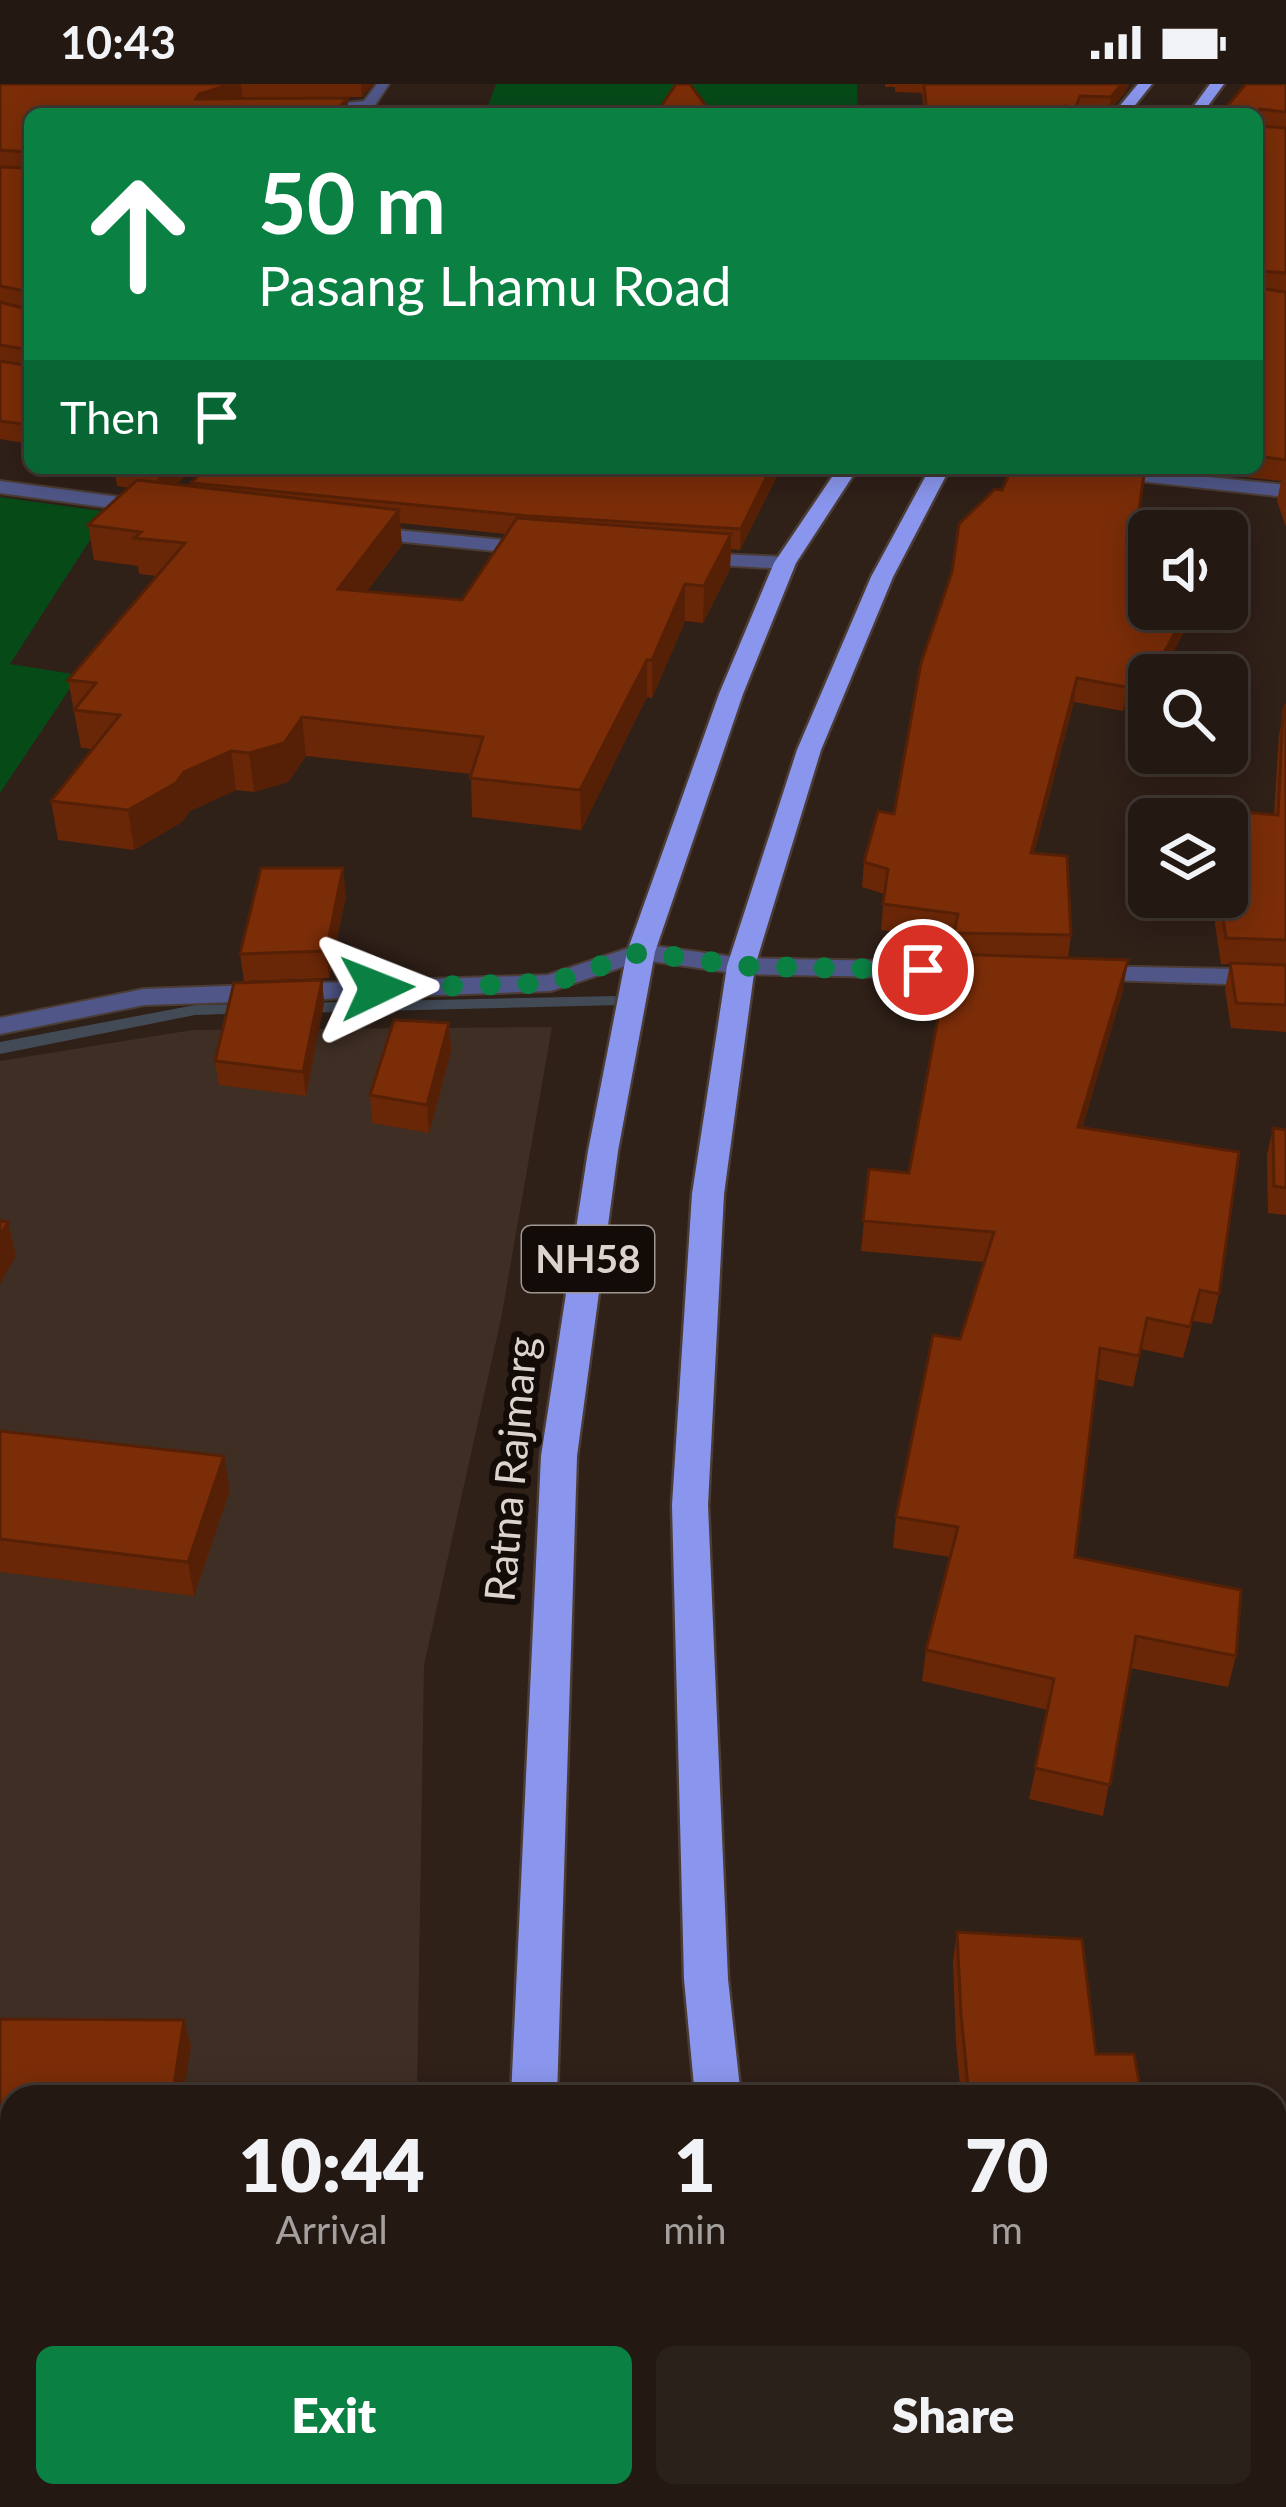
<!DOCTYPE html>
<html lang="en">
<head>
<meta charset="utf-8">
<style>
	:root { --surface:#231812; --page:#2b211b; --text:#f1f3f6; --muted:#a3a09f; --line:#403732; --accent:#0b8043 }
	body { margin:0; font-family:Lato,sans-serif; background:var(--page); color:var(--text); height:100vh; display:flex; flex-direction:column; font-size:45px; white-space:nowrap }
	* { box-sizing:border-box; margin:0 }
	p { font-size:39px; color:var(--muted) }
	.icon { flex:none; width:66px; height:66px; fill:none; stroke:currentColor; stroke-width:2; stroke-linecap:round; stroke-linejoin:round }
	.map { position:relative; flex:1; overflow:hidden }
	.side { position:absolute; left:0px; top:2001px; width:1287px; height:423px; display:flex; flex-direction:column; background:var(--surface); border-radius:36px 36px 0 0; box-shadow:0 6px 30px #0003,0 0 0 3px var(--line) }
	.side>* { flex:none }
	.banner { position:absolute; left:24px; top:24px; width:1239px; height:366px; border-radius:18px; box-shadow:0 6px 30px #0003,0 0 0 3px var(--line); background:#0b8043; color:#fff; overflow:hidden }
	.controls { position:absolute; left:1128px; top:426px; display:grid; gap:24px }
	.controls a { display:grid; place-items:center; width:120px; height:120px; border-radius:18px; background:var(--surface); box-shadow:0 6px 30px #0003,0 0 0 3px var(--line); font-size:60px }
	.pin { position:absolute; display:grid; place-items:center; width:102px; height:102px; color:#fff; margin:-51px; border:6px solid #fff; border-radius:50%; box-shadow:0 3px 12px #0007 }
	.me { position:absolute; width:132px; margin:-66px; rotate:88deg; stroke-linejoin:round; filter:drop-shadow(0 0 9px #0008) }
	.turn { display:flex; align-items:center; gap:42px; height:252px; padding:0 36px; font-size:54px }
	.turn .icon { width:156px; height:156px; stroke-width:2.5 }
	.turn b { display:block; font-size:84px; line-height:102px }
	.then { display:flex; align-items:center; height:114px; padding:0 36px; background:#0003; gap:24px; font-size:45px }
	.eta { display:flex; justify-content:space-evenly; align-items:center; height:204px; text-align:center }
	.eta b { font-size:72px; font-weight:800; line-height:84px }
	.action { display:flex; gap:24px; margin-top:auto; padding:24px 36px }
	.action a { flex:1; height:138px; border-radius:18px; background:var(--accent); color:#fff; font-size:48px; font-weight:800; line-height:138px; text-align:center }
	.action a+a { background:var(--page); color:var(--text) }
	.status { display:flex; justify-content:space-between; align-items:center; height:84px; padding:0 60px; background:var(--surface); direction:ltr }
	.status svg { height:33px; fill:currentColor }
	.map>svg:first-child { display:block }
</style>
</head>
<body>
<div class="status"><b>10:43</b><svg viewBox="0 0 49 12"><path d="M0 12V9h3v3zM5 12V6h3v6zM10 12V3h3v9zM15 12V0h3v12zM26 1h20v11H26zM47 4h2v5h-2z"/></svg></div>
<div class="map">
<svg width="1286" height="2423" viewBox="0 0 1286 2423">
	<rect width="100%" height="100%" fill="#2f2018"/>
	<path fill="#3e2e23" d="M552 943 501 1235 424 1581 417 2013H12V2412H409V2423H0V977L192 946Z"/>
	<g fill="#064a18">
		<path d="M496 0H857L858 30H485Z"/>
		<path d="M0 413 108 428 10 580 79 591 0 709Z"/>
	</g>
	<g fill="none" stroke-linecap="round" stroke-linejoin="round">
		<g fill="#424a56" fill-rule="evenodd">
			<path d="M615 912 624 917 621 921 298 929 289 924 298 919Z"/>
			<path d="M254 920 263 925 260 929 195 931 0 970V958L195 921Z"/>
		</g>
		<defs>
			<g id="minor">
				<path d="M377 0H389L373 24 309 28 303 24 364 17Z"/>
				<path d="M1058 384H1119L1286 401V413L1067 389Z"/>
				<path d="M0 397 149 417 158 423 149 429 0 409Z"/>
				<path d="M363 443 536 459 546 465 536 471 356 453 353 449Z"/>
				<path d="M692 469 785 473 795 479 785 485 685 479V471Z"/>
				<path d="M641 860 741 874 986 879 999 887 986 895 741 890 643 876 551 907 144 921 0 950V934L144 905 548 891Z"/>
				<path d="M1088 882 1286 886V902L1079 895 1075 890 1079 885Z"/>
			</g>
			<g id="trunk">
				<path d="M1138 0H1152L1128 30H1113Z"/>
				<path d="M1210 0H1224L1202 30H1188Z"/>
				<path d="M838 384H858L796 479 743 610 655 868 618 1067 577 1372 557 2013H511L541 1372 588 1067 627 868 719 610 774 479Z"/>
				<path d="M930 384H950L893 493 821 666 755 882 724 1110 708 1421 728 1895 741 2013H695L684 1895 672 1421 692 1110 727 882 797 666 871 493Z"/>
				<rect x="496" y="2412" width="52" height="11"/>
				<path d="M734 2412H786L787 2423H735Z"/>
			</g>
		</defs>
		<use href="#minor" stroke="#4b3d35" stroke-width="4"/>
		<use href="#trunk" stroke="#4b3d35" stroke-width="5"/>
		<use href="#minor" fill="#505788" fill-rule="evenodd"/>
		<use href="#trunk" fill="#8a96ed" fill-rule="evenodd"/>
	</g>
	<g fill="#6a2707" fill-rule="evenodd">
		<path d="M0 0H374L362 13H242L234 15 348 14V30H30V360L0 355Z"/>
		<path d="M885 0H1129L1126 7 1109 28 1078 27 1077 30H924L922 9 895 8V3H885Z"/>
		<path d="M1286 0V443L1277 417 1281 397 1161 384H1257V30Z"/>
		<path d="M114 384H195L176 400 192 402 191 399 587 386 588 384H781L740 466 731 465 730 485 703 539 685 537 652 614 647 613 581 746 472 733 471 690 306 672 288 698 254 708 236 706 190 727 182 738 134 766 58 756 51 717 92 665 81 664 68 596 157 492 139 490 138 482 94 476 88 441 129 404 117 402ZM400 439 506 450 462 516 367 507 402 461Z"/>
		<path d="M1131 480 1196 525 1161 591H1149V601L1135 599 1123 627 1074 618 1034 769 1071 851 1068 874 1123 906 1082 1043 1219 1210 1212 1240 1193 1237 1183 1274 1141 1265 1133 1303 1096 1295 1075 1473 1236 1572 1228 1603 1130 1584 1103 1732 1029 1715 1048 1626 922 1597 926 1566 950 1473 893 1464 896 1433 960 1255 984 1178 861 1167 869 1085 909 1089 954 855 881 846 884 810 862 803 864 778 894 730Z"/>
		<path d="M1286 620V948L1231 944 1225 905 1230 880H1221L1211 813H1227V735H1205L1207 725 1274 731 1279 651Z"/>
		<path d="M346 811 329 894 244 897 240 870Z"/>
		<path d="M322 896 324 919 306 1012 219 1001 215 977Z"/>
		<path d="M449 939 451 967 429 1049 372 1039 370 1011Z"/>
		<path d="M1273 1044 1286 1046V1131L1268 1129 1267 1071Z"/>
		<path d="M0 1347 230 1406 194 1512 0 1488Z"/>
		<path d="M957 1848 1096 1970 1142 2013H961L956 1959 953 1877Z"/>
		<path d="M0 1935 184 1936 191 1963 12 2013V2251H0Z"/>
		<path d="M1275 2226H1286V2305H1279L1286 2341V2361L1277 2380H1275Z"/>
		<path d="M1039 2412H1136L1112 2423H1040Z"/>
	</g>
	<g fill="#562006">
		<path d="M232 0H241L242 13 201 26 196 15 199 10Z"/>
		<path d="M361 0H374L362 13Z"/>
		<path d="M1122 0H1129L1126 7 1109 28 1111 13Z"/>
		<path d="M348 14V30H332Z"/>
		<path d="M169 384H195L161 414 158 394Z"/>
		<path d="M771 384H781L740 466 741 445Z"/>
		<path d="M399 426 402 461 341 541 338 505Z"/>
		<path d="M731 450 730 485 703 539 704 502Z"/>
		<path d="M685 500V537L652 614V576Z"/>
		<path d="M1188 525H1196L1161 591H1157L1159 578Z"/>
		<path d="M647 576V613L581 746 580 706Z"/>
		<path d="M1139 576 1135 599 1123 627 1126 603Z"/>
		<path d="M1077 594 1074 618 1027 794 1031 769Z"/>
		<path d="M302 633 306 672 288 698 254 708 249 669Z"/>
		<path d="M231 667 236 706 190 727 182 738 134 766 128 726 184 688Z"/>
		<path d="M343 784 346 811 329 894 326 867Z"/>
		<path d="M1128 876 1123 906 1074 1073 1078 1043Z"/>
		<path d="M322 896 324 919 306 1012 303 988Z"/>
		<path d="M449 939 451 967 429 1049 427 1021Z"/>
		<path d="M8 1138 16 1172 0 1200V1152Z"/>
		<path d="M224 1372 230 1406 194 1512 188 1478Z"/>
		<path d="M184 1936 191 1963 183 2013H172Z"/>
		<path d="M1090 2412H1136L1112 2423H1066Z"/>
	</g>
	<g fill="#7b2d08" stroke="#562006" stroke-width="3">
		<path d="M0 0H232L199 10 196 15 348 14 332 30H30V82L28 68 0 66Z"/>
		<path d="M676 0H690L712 30H656Z"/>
		<path d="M924 0H1122L1111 13 1080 12 1076 23 1064 22 1060 30H927Z"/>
		<path d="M1246 0H1286V28L1260 25 1257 33V30H1220Z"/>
		<path d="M1257 39 1260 42 1286 44V189L1261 187 1257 190Z"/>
		<path d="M0 83 30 84V208L0 202Z"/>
		<path d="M1257 204 1286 208V376L1257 372Z"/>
		<path d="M0 218 26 225 30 222V266L0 261Z"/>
		<path d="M30 271V341L0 337V277L30 282Z"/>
		<path d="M124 384H169L158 394 163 389Z"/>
		<path d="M206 384H569L587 386 588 384H771L741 445 529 432 191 399Z"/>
		<path d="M1012 384H1145L1131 480 1149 481V525H1188L1159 578 1139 576 1126 603 1077 594 1031 769 1067 772 1071 851 954 849 958 830 883 820 888 785 864 778 878 727 894 730 921 579 952 488 959 440 995 405 1002 406Z"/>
		<path d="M137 396 399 426 338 505 462 516 517 434 731 450 704 502 685 500 652 576H647L580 706 470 694 483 653 302 633 284 659 249 669 231 667 184 688 176 699 128 726 51 717 120 631 74 626 96 599 68 596 185 459 134 454 141 448 88 441Z"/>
		<path d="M1286 620V856L1226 854 1220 813H1227V735H1208L1207 725 1278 731 1283 627Z"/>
		<path d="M261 784H343L326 867 240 870Z"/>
		<path d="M950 870 1128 876 1078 1043 1239 1068 1219 1210 1200 1206 1190 1243 1147 1234 1139 1272 1100 1264 1075 1473 1241 1506 1236 1572 1136 1552 1110 1701 1035 1684 1054 1595 926 1566 958 1443 896 1433 933 1251 960 1255 994 1148 863 1137 869 1085 909 1089Z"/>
		<path d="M1230 879 1286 881V921L1236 919Z"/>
		<path d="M322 896 303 988 215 977 234 899Z"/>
		<path d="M394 936 449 939 427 1021 370 1011Z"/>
		<path d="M1273 1044 1286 1046V1104L1274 1102Z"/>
		<path d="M0 1137 8 1138 0 1152Z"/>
		<path d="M0 1347 224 1372 188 1478 0 1455Z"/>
		<path d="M957 1848 1082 1855 1096 1970H1134L1142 2013H969L961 1930Z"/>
		<path d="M0 1935 184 1936 172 2013H12V2225H0Z"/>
		<rect x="1275" y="2226" width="11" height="53"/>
		<path d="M1275 2284 1286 2341V2355H1275Z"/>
		<path d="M1049 2412H1090L1066 2423H1051Z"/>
	</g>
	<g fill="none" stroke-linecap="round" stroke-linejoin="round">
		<path stroke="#0b8043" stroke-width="21" stroke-dasharray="0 37.8" d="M377 904 551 899 641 868 741 882 923 886"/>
	</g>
	<g text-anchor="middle" stroke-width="12" stroke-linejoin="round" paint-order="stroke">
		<rect fill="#120b08" stroke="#a09793" stroke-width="3" x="522" y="1142" width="132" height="66" rx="9"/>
		<g font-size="39" font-weight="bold" fill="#ddd3ce">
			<text x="588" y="1189">NH58</text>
		</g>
		<g font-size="42" fill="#ddd3ce" stroke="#120b08">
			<text transform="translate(511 1385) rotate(-85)" y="15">Ratna Rajmarg</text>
		</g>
	</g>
</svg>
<div class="controls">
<a><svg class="icon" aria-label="sound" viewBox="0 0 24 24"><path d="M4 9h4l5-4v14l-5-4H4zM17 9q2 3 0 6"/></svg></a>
<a><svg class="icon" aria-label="search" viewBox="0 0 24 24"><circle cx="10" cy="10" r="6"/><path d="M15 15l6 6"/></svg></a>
<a><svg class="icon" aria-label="layers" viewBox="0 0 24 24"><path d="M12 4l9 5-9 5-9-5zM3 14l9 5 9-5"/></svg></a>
</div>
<div class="pin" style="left:923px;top:886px;background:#d93025"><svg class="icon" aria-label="arrive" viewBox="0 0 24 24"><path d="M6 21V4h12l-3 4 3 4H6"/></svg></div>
<svg class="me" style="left:377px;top:904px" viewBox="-20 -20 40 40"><path d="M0-17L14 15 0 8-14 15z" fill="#0b8043" stroke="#fff" stroke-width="4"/></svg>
<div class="banner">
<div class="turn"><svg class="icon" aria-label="ahead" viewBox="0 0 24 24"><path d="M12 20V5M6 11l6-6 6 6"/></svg><div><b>50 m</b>Pasang Lhamu Road</div></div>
<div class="then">Then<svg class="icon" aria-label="arrive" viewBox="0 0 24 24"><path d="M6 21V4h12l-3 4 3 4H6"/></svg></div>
</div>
<section class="side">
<div class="eta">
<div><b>10:44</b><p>Arrival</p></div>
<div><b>1</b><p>min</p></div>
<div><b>70</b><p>m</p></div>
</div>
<div class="action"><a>Exit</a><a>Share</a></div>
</section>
</div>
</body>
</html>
